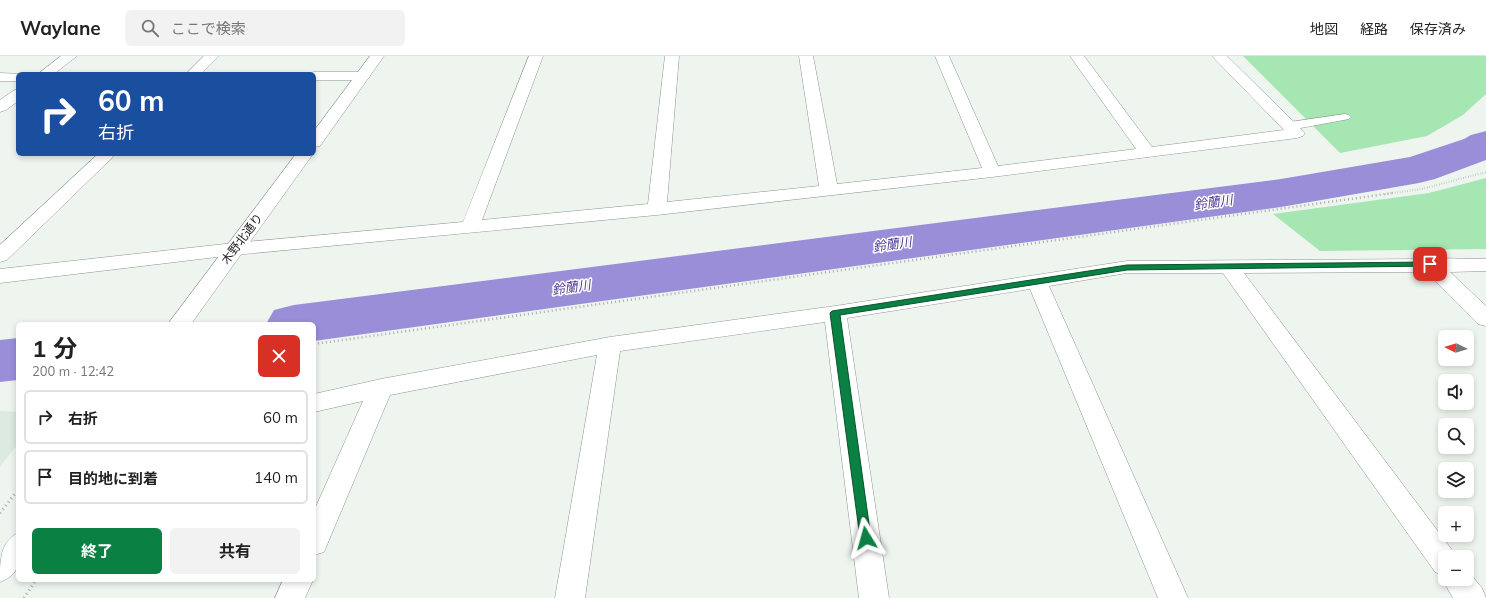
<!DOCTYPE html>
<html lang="ja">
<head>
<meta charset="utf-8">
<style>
	:root { --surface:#fff; --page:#f2f2f2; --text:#222; --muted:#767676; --line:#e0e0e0; --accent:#0b8043 }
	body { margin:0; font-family:Mulish,"Noto Sans JP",sans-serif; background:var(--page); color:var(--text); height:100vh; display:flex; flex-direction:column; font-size:15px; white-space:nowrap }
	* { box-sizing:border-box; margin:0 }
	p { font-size:13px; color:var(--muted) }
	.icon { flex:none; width:22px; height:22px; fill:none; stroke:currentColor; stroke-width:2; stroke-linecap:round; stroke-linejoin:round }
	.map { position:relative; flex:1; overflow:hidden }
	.sheet { position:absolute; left:16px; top:266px; width:300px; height:260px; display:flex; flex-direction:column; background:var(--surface); border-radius:6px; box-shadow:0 2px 6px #0003 }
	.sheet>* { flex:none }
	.hud { position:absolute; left:16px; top:16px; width:300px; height:84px; border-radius:6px; box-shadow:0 2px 6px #0003; background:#1a4fa0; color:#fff; overflow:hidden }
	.needle { width:26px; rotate:275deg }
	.fabs { position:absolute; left:1438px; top:274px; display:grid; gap:8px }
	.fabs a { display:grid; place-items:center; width:36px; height:36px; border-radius:6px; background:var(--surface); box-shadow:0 2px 6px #0003; font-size:20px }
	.pin { position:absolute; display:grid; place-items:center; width:34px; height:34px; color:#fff; margin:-17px; border-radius:8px; box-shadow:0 2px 6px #0006 }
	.me { position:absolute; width:44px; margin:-22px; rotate:352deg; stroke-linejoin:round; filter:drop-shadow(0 0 3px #0008) }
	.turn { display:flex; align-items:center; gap:14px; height:84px; padding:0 16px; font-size:18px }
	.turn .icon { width:52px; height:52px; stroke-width:2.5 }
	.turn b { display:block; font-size:28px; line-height:34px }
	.round { display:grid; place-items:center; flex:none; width:42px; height:42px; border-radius:6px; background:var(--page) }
	.summary { display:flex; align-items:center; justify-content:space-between; height:68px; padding:0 16px }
	h1 { font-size:24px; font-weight:700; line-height:30px }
	.button { display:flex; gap:8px; margin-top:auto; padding:8px 16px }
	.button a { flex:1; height:46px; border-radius:6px; background:var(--accent); color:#fff; font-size:16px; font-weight:700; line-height:46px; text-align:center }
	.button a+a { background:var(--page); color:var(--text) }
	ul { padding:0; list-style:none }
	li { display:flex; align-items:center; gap:12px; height:54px; margin:0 8px 6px; padding:0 8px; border:2px solid var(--line); border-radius:6px }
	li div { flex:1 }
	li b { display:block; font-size:15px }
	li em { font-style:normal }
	header { display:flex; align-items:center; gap:24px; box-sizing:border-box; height:56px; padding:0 20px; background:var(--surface); border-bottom:1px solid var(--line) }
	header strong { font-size:19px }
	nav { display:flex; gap:22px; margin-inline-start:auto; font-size:14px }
	.search { width:280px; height:36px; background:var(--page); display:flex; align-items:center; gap:10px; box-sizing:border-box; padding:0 14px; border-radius:6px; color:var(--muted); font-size:15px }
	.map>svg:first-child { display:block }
</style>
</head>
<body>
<header>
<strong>Waylane</strong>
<div class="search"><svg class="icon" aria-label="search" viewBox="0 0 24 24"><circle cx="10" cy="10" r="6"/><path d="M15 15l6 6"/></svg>ここで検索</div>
<nav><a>地図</a><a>経路</a><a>保存済み</a></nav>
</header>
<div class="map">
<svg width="1486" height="542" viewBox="0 0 1486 542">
	<rect width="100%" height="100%" fill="#eef5ef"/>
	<path fill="#ddeadf" d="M0 355 18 356V388L0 410Z"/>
	<g fill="#a6e6b3">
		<path d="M1243 0H1486V38L1463 59 1427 80 1340 97Z"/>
		<path d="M1486 122V193L1320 195 1273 158 1429 137Z"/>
	</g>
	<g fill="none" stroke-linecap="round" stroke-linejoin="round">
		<g fill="#9a8ed9" fill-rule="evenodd">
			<path d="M1486 75V104L1435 123 1419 127 1281 151 314 285V268H266L274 254 294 249 1281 123 1410 101 1464 83 1471 79Z"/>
			<path d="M18 282V324L0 326V284Z"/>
		</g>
		<defs>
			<path id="lane" d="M1345 58 1349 59 1351 61 1349 63 1290 74 1286 72 1284 70 1286 68 1290 66Z"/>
			<g id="street">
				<path d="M61 0H77L54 18H38Z"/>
				<path d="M204 0H219L201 18H186Z"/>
				<path d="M529 0H543L482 164 648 148 665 0H679L667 146 819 130 799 0H813L837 128 982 112 935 0H949L998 110 1136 93 1070 0H1084L1152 91 1284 74 1212 0H1227L1305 77 1303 80 1297 82 992 121 657 159 234 199 0 227V213L234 187 463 166Z"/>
				<path d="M314 16H363L368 17 370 20 368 23 363 24H314V18H308Z"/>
				<path d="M0 17 23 18H18V25H0Z"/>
				<path d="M18 33V45L6 54 0 56V44L13 35Z"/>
				<path d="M98 98H116L7 204 0 206V189Z"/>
				<path d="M1430 202 1486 203V215L1450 216 1486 250V270L1478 268 1426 216 1244 217 1455 498 1457 501H1445V523H1467V514L1482 532 1486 542H1453L1442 523 1444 520 1435 516 1223 217H1127L1049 230 1188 542H1158L1030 233 847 262 889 542H859L825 266 620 295 585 542H555L597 299 390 339 324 496 314 499V455L363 345 314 356V338L381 323 610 281 835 250 1127 205 1425 203Z"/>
				<path d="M283 524H313L305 542H275Z"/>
			</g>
			<g id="secondary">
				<path d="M370 0H384L320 90 314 91V75Z"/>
				<path d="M296 98H313L191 268H168Z"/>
				<path d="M18 477C18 499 25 517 0 526 0 504 0 486 18 477Z"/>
			</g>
		</defs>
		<use href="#lane" stroke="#8e948f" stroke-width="1"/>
		<use href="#street" stroke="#8e948f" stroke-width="1"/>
		<use href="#secondary" stroke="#8e948f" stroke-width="1"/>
		<path stroke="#a6aca7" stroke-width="2" stroke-dasharray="0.5 2" stroke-linecap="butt" d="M1385 138 1422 133 1486 116"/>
		<path stroke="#a6aca7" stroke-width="2.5" stroke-dasharray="1 3" stroke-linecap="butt" d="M314 288 1393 137"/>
		<g stroke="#a6aca7" stroke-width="3" stroke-dasharray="1 3.5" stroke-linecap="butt">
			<path d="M0 457 18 434"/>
			<path d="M24 542 36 524"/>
		</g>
		<use href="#lane" fill="#fff" fill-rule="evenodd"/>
		<use href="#street" fill="#fff" fill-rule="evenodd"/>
		<use href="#secondary" fill="#fff" fill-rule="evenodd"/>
	</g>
	<path fill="#0b8043" stroke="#07532c" d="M1430 206H1433L1435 208 1433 210 1127 214 840 259 871 482 870 485 866 487 861 485 860 482 830 257 832 255 1127 209Z"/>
	<g text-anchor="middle" stroke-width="3" stroke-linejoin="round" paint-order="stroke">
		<g font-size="12" fill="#1b1d1b" stroke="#fff">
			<text transform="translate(242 183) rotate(-53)" y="4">木野北通り</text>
		</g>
		<g font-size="13" font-style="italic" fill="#503b93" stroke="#fff">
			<text transform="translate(1213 146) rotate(-8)" y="5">鈴蘭川</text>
			<text transform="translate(892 188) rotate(-8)" y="5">鈴蘭川</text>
			<text transform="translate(571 231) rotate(-8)" y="5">鈴蘭川</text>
		</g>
	</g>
</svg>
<div class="fabs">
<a><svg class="needle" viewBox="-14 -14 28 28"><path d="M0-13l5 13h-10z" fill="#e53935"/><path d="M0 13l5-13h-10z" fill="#767676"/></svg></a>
<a><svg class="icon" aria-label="sound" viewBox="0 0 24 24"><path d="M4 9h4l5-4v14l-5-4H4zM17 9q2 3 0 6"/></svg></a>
<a><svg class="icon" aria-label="search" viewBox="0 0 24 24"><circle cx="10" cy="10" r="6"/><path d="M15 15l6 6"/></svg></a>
<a><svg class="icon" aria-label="layers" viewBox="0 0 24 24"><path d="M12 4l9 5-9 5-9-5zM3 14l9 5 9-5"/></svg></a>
<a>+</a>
<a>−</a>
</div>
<div class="pin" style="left:1430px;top:208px;background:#d93025"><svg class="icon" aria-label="arrive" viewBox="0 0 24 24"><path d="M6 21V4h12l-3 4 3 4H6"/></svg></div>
<svg class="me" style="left:866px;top:482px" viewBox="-20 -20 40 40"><path d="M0-17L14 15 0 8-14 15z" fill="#0b8043" stroke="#fff" stroke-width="4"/></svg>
<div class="hud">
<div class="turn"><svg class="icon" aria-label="right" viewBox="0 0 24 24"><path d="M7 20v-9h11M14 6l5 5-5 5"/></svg><div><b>60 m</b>右折</div></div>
</div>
<section class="sheet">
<div class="summary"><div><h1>1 分</h1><p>200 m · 12:42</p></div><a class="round" style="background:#d93025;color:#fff"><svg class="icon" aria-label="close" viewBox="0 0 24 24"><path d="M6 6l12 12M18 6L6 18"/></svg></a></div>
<ul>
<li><svg class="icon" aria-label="right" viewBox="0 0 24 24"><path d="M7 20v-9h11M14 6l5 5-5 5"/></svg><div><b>右折</b></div><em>60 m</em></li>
<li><svg class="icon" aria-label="arrive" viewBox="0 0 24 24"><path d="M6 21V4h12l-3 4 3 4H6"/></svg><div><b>目的地に到着</b></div><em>140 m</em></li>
</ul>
<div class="button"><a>終了</a><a>共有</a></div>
</section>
</div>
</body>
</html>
